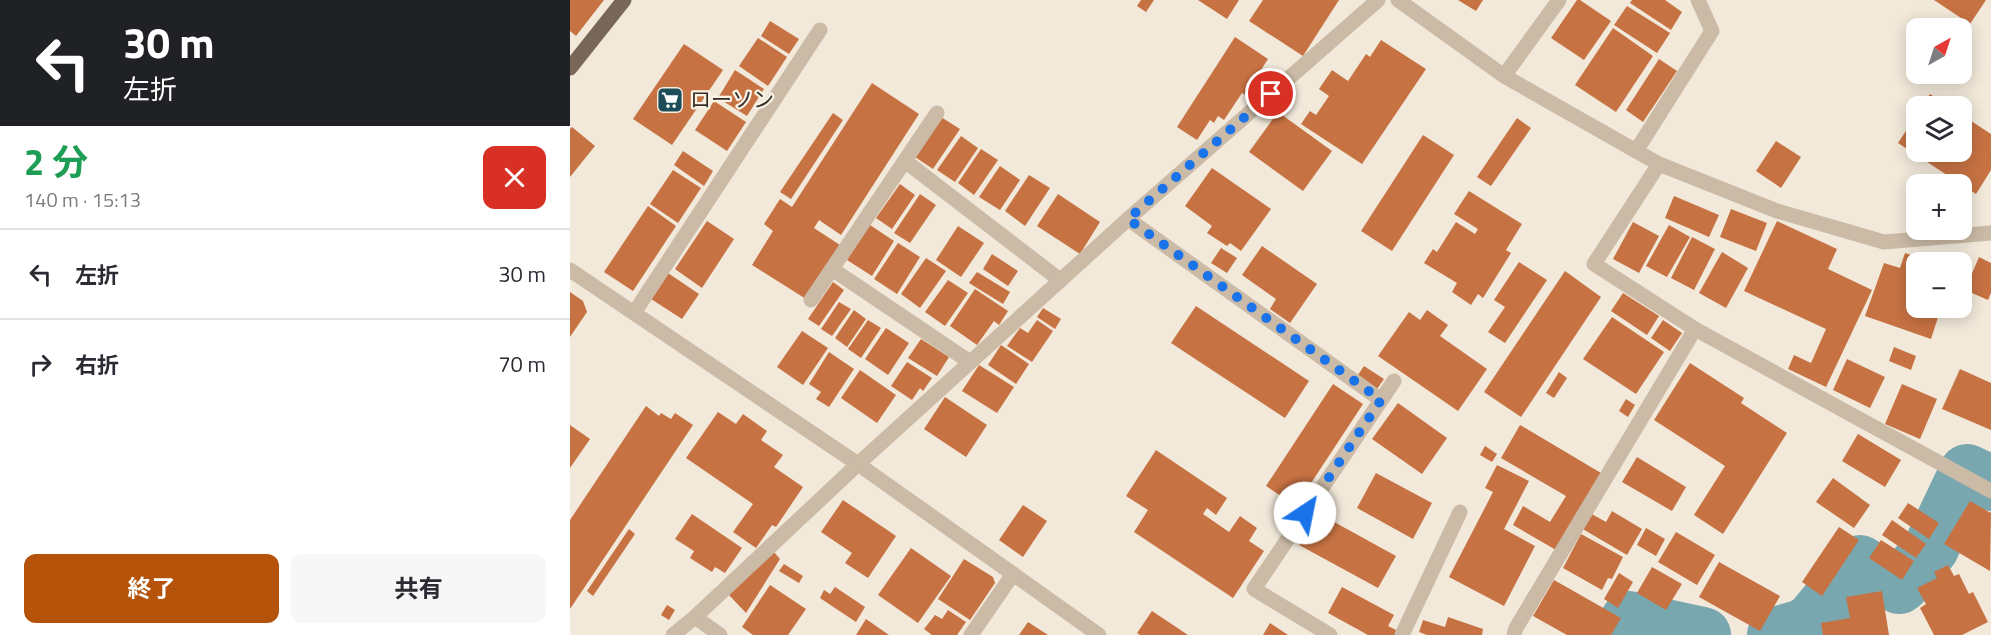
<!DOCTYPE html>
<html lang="ja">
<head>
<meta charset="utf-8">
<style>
	:root { --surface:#fff; --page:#f7f7f7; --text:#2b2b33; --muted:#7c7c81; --line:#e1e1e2; --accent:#b45309 }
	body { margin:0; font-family:"Titillium Web","Noto Sans JP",sans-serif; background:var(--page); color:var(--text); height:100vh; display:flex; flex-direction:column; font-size:22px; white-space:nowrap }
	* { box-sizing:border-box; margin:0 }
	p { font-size:20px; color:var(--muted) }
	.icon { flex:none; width:33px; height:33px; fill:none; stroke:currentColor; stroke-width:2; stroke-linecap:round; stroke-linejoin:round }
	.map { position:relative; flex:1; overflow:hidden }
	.sheet { display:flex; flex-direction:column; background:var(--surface); width:570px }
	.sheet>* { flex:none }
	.hud { background:#202124; color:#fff; overflow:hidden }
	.needle { width:39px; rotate:39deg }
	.controls { position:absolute; left:1336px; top:18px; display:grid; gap:12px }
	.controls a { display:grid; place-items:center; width:66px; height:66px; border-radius:12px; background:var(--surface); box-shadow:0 3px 15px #0003; font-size:30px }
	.pin { position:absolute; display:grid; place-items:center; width:51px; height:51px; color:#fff; margin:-26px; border:3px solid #fff; border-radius:50%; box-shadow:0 2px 6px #0007 }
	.me { position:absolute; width:66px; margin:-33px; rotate:34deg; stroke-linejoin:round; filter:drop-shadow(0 0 4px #0008) }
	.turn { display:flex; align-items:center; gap:21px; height:126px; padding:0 24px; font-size:27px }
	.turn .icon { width:78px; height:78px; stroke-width:2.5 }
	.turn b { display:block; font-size:42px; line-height:51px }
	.round { display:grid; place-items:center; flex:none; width:63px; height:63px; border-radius:12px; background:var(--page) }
	.head { display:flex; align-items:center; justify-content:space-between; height:102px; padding:0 24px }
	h1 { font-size:36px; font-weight:700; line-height:45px; color:#1e9e55 }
	.action { display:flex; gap:12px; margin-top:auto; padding:12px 24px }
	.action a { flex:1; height:69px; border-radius:12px; background:var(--accent); color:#fff; font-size:24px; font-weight:700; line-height:69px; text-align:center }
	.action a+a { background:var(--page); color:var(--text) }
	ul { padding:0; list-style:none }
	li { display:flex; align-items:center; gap:18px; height:90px; padding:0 24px; border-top:2px solid var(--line) }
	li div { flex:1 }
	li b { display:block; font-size:22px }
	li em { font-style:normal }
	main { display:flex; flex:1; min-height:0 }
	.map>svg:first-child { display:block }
</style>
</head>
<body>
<main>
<section class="sheet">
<div class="hud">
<div class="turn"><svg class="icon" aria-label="left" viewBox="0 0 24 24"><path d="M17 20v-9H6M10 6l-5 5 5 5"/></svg><div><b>30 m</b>左折</div></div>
</div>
<div class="head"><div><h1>2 分</h1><p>140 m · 15:13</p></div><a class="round" style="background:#d93025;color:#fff"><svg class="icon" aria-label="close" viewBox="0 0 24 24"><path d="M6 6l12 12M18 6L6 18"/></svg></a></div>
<ul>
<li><svg class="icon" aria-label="left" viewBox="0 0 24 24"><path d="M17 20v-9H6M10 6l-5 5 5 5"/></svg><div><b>左折</b></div><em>30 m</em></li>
<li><svg class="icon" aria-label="right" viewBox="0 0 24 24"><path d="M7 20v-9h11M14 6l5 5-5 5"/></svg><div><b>右折</b></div><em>70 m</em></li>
</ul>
<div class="action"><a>終了</a><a>共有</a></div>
</section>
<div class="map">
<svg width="1421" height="635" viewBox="0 0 1421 635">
	<rect width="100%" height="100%" fill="#f2e9da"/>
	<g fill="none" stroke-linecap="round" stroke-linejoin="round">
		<g stroke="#79a7af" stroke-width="56">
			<path d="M1049 635 1059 619 1133 635"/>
			<path d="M1205 635 1233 627 1243 620 1290 563 1329 586 1333 583 1361 548 1397 472 1421 483"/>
		</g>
	</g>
	<g fill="#c77243">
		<path d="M0 0H34L6 36 0 31Z"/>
		<path d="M571 0H584L576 12 567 6Z"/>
		<path d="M628 0H669L657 19Z"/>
		<path d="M693 0H769L733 56 679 21Z"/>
		<path d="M888 0H913L906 11Z"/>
		<path d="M1007 0H1010L1041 21 1014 60 981 38Z"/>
		<path d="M1062 0H1095L1112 12 1101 30 1060 3Z"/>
		<path d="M1364 0H1416L1400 24Z"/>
		<path d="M1057 6 1100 33 1087 53 1044 25Z"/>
		<path d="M200 21 229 39 219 54 191 36Z"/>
		<path d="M1043 28 1083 56 1046 112 1005 85Z"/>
		<path d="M665 37 698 59 675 95 672 93 654 120 648 116 644 123 640 120 627 140 607 127Z"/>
		<path d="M188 38 217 57 198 86 169 66Z"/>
		<path d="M811 40 856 69 792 164 731 124 740 111 746 115 759 96 749 89 762 70 778 81 796 54 800 57Z"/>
		<path d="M114 44 153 70 102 145 63 119Z"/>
		<path d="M1089 59 1107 71 1073 122 1056 110Z"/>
		<path d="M165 70 194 89 177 116 148 98Z"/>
		<path d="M302 83 349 114 271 235 249 220 244 228 270 245 236 299 182 265 203 231 194 224 210 199 222 207Z"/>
		<path d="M1360 94 1379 106H1352Z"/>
		<path d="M144 101 176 122 157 151 125 130Z"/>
		<path d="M708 112 762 151 733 191 679 152Z"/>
		<path d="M263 113 273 120 221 199 210 192Z"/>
		<path d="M1347 114V152H1392V115L1421 134V170L1406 194 1328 143Z"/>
		<path d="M371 117 390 129 363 169 345 157Z"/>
		<path d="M947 118 961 128 921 186 907 177Z"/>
		<path d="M2 127 25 146 0 177V129Z"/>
		<path d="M853 135 884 155 822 251 791 231Z"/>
		<path d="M391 136 408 148 385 182 367 170Z"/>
		<path d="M1206 141 1231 157 1211 188 1186 171Z"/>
		<path d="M411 149 428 160 404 195 388 183Z"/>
		<path d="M113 151 143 171 134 186 104 165Z"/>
		<path d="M430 166 450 180 430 210 409 197Z"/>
		<path d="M642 168 701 209 671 251 660 243 657 246 637 233 642 226 615 206Z"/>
		<path d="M103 170 131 188 108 223 80 204Z"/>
		<path d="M459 175 480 188 455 226 435 211Z"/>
		<path d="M330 184 345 195 322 229 306 218Z"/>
		<path d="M899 191 952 224 936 250 941 253 913 298 908 294 901 305 882 292 887 283 854 263 863 249 867 252 886 222 905 234 908 229 884 214Z"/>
		<path d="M350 194 366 205 340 243 324 233Z"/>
		<path d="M488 194 530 222 510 254 467 226Z"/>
		<path d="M1104 196 1149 215 1139 237 1095 218Z"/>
		<path d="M78 206 106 226 63 291 34 272Z"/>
		<path d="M1161 209 1197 223 1186 251 1150 237Z"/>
		<path d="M137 221 164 239 132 288 105 269Z"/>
		<path d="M1207 221 1267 249 1258 269 1302 290 1256 387 1218 369 1224 355 1241 363 1256 329 1174 291Z"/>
		<path d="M1063 222 1089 236 1069 273 1043 259Z"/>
		<path d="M300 225 324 241 302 276 277 260Z"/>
		<path d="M1099 225 1120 237 1097 277 1076 266Z"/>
		<path d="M388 226 414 243 391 277 366 260Z"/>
		<path d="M1122 237 1145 249 1124 290 1101 278Z"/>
		<path d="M328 243 350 257 327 294 304 279Z"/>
		<path d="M692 246 747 284 720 323 700 309 706 299 672 275Z"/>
		<path d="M651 248 667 258 657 273 641 263Z"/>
		<path d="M1152 252 1178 268 1156 308 1129 293Z"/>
		<path d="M1335 253 1362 262H1347V308H1371L1361 339 1295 316 1314 263 1330 268Z"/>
		<path d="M422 254 448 271 438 286 413 269Z"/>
		<path d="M1409 257 1421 263V293L1418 300 1395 290Z"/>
		<path d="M356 258 376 271 350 308 331 294Z"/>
		<path d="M949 262 977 280 935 343 918 332 935 307 924 300Z"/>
		<path d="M995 271 1031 297 951 417 914 392Z"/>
		<path d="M407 272 440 292 433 304 399 283Z"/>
		<path d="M98 273 129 294 112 319 81 299Z"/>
		<path d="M378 280 398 293 375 326 355 312Z"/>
		<path d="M263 282 274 290 249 326 238 319Z"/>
		<path d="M405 289 438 311 429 325 424 321 407 345 380 326Z"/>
		<path d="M0 292 13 301 17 312 0 337Z"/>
		<path d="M1053 293 1089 316 1077 335 1041 311Z"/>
		<path d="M269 302 281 309 262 336 251 329Z"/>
		<path d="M626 306 739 381 715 418 601 343Z"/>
		<path d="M473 308 491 319 485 329 467 317Z"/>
		<path d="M284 310 296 319 277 347 265 338Z"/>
		<path d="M857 310 878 325 870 336 917 369 888 411 808 356 839 312 850 320Z"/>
		<path d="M1042 317 1094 352 1066 394 1013 359Z"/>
		<path d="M298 320 311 328 291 358 278 349Z"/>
		<path d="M467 320 483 331 462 362 437 346 450 328 458 333Z"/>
		<path d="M1093 320 1112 333 1100 351 1081 338Z"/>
		<path d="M316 328 339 343 318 375 295 359Z"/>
		<path d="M232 331 258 348 233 385 207 367Z"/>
		<path d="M351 339 379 357 367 376 338 358Z"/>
		<path d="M431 345 459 364 446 384 418 365Z"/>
		<path d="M1324 347 1346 356 1341 370 1319 361Z"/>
		<path d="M259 352 284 369 259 407 246 399 251 392 239 384Z"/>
		<path d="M1277 359 1315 377 1300 408 1263 390Z"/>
		<path d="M337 362 362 378 353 391 350 388 342 400 321 386Z"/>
		<path d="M1120 363 1174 398 1171 403 1217 433 1153 534 1124 515 1155 466 1084 420Z"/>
		<path d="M409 365 444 387 427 413 392 391Z"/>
		<path d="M794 366 814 379 807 389 788 375Z"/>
		<path d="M1390 369 1421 383V430L1372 409Z"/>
		<path d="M290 370 326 395 307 423 271 398Z"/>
		<path d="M989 372 997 378 984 398 976 393Z"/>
		<path d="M763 384 793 404 726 506 696 486Z"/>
		<path d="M1332 384 1367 399 1350 439 1315 424Z"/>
		<path d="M375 397 417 425 396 457 354 429Z"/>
		<path d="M1056 399 1065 405 1058 417 1049 411Z"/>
		<path d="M828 403 877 438 852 474 802 439Z"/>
		<path d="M76 406 89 416 91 413 101 419 105 413 123 425 0 609V520Z"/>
		<path d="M148 412 166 424 173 414 197 431 191 440 213 455 204 467 233 487 206 527 202 525 186 548 163 532 183 504 116 458Z"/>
		<path d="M0 425 20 439 0 468Z"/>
		<path d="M950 425 1031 473 986 550 943 525 953 506 980 522 996 496 931 458Z"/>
		<path d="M1288 434 1331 460 1315 487 1272 461Z"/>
		<path d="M915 446 927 454 922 462 910 455Z"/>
		<path d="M586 450 657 498 646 515 637 508 633 514 659 532 670 516 687 528 679 541 694 551 663 598 564 532 578 510 556 496Z"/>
		<path d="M1067 457 1116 487 1102 511 1052 482Z"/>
		<path d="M927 465 959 481 934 529 965 546 934 606 879 577 923 492 915 488Z"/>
		<path d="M806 473 862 503 843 539 787 508Z"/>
		<path d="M1263 478 1300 505 1284 528 1246 502Z"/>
		<path d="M273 500 326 536 298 578 275 563 282 553 251 532Z"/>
		<path d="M1400 501 1421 513 1420 571 1374 544Z"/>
		<path d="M1338 503 1369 523 1359 539 1328 518Z"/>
		<path d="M453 505 477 521 453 557 429 540Z"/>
		<path d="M1042 511 1072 529 1057 555 1011 528 1020 513 1036 522Z"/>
		<path d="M746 512 826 556 808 588 729 545Z"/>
		<path d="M122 514 172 548 155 573 145 567 142 572 120 558 124 551 105 539Z"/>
		<path d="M1322 520 1356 544 1346 558 1312 535Z"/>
		<path d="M1269 527 1289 540 1252 596 1232 582Z"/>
		<path d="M1076 528 1095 539 1086 556 1067 545Z"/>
		<path d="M59 529 65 534 23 596 17 591Z"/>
		<path d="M1106 532 1145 555 1127 585 1088 562Z"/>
		<path d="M1011 534 1053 557 1042 579 1038 578 1032 590 993 568Z"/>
		<path d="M1311 540 1344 561 1332 580 1299 558Z"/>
		<path d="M341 548 381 576 348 623 308 595Z"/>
		<path d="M204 552 210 559 176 613 159 595Z"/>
		<path d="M394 559 423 577 425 583 400 620 368 599Z"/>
		<path d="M1149 562 1210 596 1190 631 1129 597Z"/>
		<path d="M214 564 233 576 229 583 209 571Z"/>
		<path d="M1378 565 1384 576 1389 574 1399 594 1403 592 1418 622 1392 635H1364L1350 608 1356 604 1347 588 1367 578 1364 572Z"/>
		<path d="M1082 567 1112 584 1096 610 1067 593Z"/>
		<path d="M1049 573 1063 582 1048 608 1034 599Z"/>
		<path d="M984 580 1051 618 1041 635H997L963 616Z"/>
		<path d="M200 585 236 609 218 635H183L172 627Z"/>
		<path d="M265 587 295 607 286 622 250 598 254 590 260 594Z"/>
		<path d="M772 587 824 615 818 626 830 632 829 635H798L758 613Z"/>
		<path d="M1312 591 1319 635H1253L1251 623 1280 618 1276 597Z"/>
		<path d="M97 605 105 610 99 620 91 615Z"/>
		<path d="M378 610 396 622 387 635H362L354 629 365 615 372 619Z"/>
		<path d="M582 611 618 635H570L567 633Z"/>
		<path d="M878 617 913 629 912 635H857L849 632 853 620 875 627Z"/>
		<path d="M296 619 319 635H286Z"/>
		<path d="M458 622 478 635H449Z"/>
		<path d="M700 623 718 635H693Z"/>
	</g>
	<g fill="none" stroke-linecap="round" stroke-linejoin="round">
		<g stroke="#cabaa6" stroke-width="15">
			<path d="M828 0 934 76 1089 164 1207 211 1314 242 1421 233"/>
			<path d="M934 76 989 0"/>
			<path d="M1066 151 1142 31 1128 0"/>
			<path d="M335 161 490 280"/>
			<path d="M1089 164 1024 264 1125 329 1421 491"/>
			<path d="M558 219 811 400"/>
			<path d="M262 269 400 362"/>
			<path d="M0 270 288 464 529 635"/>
			<path d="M241 300 367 113"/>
			<path d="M64 313 250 30"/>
			<path d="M125 617 150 635"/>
			<path d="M103 635 125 617 288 464 558 219 808 0"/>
			<path d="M401 635 443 574"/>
			<path d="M760 635 684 589 824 381"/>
			<path d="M832 635 890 512"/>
			<path d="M944 635 946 628 1125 329"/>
		</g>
		<path stroke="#786658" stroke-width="15" d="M0 68 54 0"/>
	</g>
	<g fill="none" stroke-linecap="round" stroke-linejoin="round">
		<path stroke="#1a73e8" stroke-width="10" stroke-dasharray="0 18" d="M701 94 558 219 811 400 735 513"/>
	</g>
	<defs>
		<symbol id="supermarket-square" viewBox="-11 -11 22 22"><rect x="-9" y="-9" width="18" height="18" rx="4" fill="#1c4d58" stroke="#f9f3e6"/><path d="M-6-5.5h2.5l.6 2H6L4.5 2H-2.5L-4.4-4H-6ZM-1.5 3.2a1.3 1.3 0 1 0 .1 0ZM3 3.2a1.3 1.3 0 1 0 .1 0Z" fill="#fff"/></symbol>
	</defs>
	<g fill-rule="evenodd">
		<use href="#supermarket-square" x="85" y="85" width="30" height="30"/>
	</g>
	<g text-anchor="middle" stroke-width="4.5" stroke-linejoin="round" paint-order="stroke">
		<g font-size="21" fill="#362d27" stroke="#f9f3e6" text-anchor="start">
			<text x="120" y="107">ローソン</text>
		</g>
	</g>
</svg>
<div class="controls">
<a><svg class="needle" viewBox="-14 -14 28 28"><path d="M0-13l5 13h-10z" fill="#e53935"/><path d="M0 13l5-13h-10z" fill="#7c7c81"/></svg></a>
<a><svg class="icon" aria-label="layers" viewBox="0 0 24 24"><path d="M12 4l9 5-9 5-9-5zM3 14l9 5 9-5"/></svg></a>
<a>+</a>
<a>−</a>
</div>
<div class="pin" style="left:701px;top:94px;background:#d93025"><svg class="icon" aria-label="arrive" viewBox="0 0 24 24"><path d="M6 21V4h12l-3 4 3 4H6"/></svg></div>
<svg class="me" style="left:735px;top:513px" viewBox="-20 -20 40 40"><circle r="19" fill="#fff"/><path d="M0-13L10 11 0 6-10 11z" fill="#1a73e8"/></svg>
</div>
</main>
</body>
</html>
